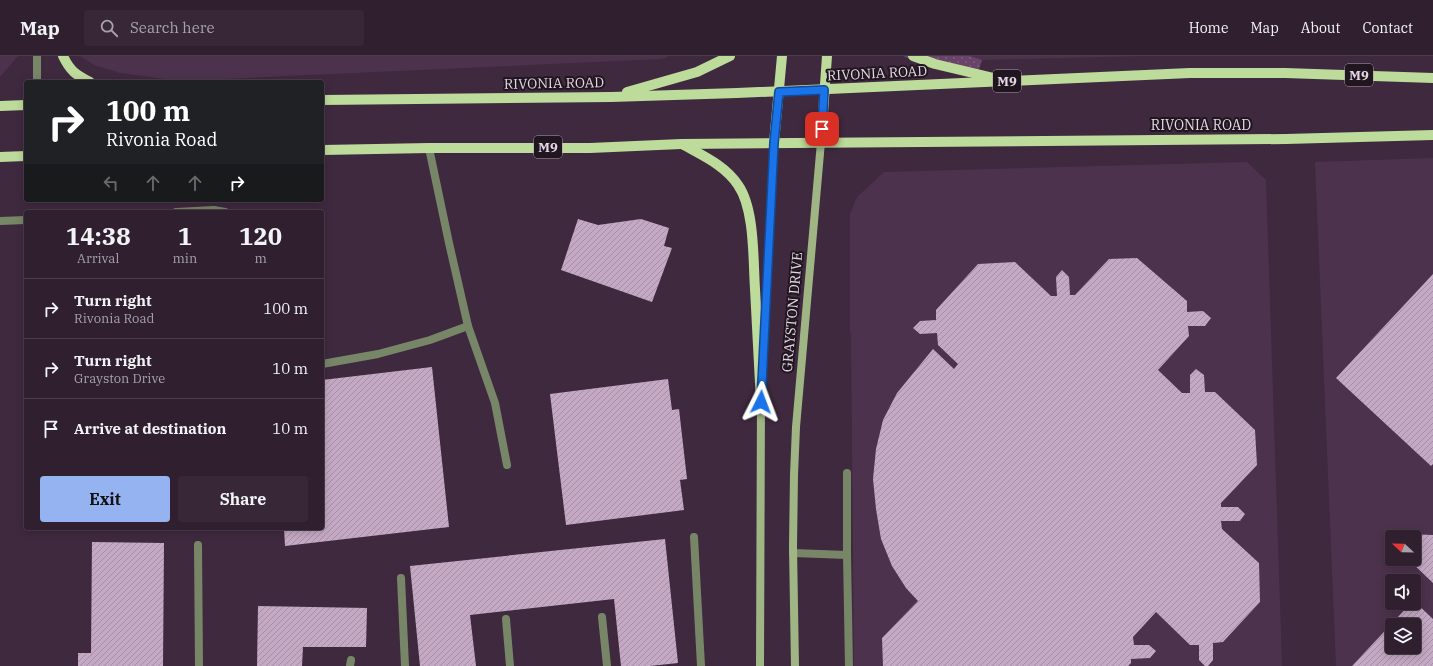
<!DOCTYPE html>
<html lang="en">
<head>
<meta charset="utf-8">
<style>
	:root { --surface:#2f1f2f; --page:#372737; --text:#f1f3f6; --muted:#a7a2aa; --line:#4a3d4b; --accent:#95b2f1 }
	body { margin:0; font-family:"IBM Plex Serif",serif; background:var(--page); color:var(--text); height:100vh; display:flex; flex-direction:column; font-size:15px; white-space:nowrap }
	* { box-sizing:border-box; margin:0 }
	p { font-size:13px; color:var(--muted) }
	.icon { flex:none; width:22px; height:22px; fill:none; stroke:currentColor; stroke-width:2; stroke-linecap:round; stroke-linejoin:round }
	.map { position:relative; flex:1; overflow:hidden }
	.side { position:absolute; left:24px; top:154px; width:300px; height:320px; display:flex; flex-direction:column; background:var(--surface); border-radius:4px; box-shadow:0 2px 10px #0003,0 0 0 1px var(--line) }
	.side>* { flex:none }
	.top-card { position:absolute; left:24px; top:24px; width:300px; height:122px; border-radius:4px; box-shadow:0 2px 10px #0003,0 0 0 1px var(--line); background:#202124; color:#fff; overflow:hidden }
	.needle { width:26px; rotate:292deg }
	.controls { position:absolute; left:1385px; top:474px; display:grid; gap:8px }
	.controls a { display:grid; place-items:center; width:36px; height:36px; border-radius:4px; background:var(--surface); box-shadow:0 2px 10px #0003,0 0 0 1px var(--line); font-size:20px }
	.pin { position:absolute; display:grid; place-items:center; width:34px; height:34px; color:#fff; margin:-17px; border-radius:8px; box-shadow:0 2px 6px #0006 }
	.me { position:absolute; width:44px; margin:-22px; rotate:3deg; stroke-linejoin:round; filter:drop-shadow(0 0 3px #0008) }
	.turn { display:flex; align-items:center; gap:14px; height:84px; padding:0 16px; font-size:18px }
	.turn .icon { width:52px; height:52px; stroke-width:2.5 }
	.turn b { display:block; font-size:28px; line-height:34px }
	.lanes { display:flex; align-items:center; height:38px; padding:0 16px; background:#0003; justify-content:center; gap:20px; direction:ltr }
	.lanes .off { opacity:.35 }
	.eta { display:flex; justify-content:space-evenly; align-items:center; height:68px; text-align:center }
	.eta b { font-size:24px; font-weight:800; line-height:28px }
	.action { display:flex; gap:8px; margin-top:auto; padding:8px 16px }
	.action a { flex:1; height:46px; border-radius:4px; background:var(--accent); color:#111; font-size:16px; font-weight:800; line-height:46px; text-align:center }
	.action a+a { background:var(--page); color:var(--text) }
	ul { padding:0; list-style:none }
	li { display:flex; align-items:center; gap:12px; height:60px; padding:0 16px; border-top:1px solid var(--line) }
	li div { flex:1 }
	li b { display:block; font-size:15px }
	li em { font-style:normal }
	header { display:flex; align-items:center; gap:24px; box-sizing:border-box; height:56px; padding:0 20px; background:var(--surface); border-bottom:1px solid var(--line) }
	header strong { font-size:19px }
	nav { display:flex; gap:22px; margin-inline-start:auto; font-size:14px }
	.search { width:280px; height:36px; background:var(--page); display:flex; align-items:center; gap:10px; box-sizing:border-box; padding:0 14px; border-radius:4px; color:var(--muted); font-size:15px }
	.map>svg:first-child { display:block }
</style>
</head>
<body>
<header>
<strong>Map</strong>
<div class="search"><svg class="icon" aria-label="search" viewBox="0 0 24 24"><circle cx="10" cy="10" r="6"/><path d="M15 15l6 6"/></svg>Search here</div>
<nav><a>Home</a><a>Map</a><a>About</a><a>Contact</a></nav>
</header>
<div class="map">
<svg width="1433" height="610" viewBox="0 0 1433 610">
	<defs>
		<pattern id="grass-dots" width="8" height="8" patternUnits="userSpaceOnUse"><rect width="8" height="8" fill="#694369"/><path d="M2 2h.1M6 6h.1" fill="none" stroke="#7e5d7e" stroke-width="1.8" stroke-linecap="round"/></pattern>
		<pattern id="building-hatch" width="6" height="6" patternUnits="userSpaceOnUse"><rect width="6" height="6" fill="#c5a9c4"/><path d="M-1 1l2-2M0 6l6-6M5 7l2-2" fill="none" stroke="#a58fa4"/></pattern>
	</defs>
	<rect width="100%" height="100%" fill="#3f293f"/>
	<g fill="#4d324d" fill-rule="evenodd">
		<path d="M0 0H18L0 21Z"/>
		<path d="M80 0H669L662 3 180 25 120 17 94 9Z"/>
		<path d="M970 0H1141L982 4Z"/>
		<path d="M1433 102V610H1336L1315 106ZM1392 481H1414V503H1392ZM1392 525H1414V547H1392ZM1392 569H1414V591H1392Z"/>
		<path d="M1247 106 1266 124 1282 610H854L851 277H850V158L857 141 884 116Z"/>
	</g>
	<path fill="url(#grass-dots)" d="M903 0H970L982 4 977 20 910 3Z"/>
	<g fill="url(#building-hatch)" fill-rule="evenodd">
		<path d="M578 163 598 169 641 163 669 172 664 190 672 192 652 246 561 214Z"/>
		<path d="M1137 202 1187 245V256L1203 255 1211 262 1205 270H1188L1189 280 1158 314 1182 337H1190V319L1196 313 1204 319 1205 336H1215L1255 374 1257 409 1221 447V451H1238L1245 458 1240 465H1221L1222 473 1259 507 1260 546 1223 586 1213 587V604L1208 610H1205L1199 604V589H1190L1156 556 1133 581 1134 589H1149L1156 595 1150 602 1131 603V607L1128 610H883L882 582 918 545 906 532 892 510 881 483 876 453 873 423 876 393 883 364 897 337 933 293 954 313 958 308 938 289 937 277 920 278 913 272 920 265 936 264V254L978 208 1015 206 1051 240H1057L1056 221 1062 214 1069 221 1070 239H1075L1109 203Z"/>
		<path d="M1433 218V408L1431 410 1336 322Z"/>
		<path d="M432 311 449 471 285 490 284 472H322V324Z"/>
		<path d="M668 323 672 354 679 353 687 423 680 424 684 454 566 469 550 338Z"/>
		<path d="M1407 478 1433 479V527L1408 503H1414V481H1407Z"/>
		<path d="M665 483 678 607 650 610H621L614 543 470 559 476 610H420L410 510Z"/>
		<path d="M92 486 164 487 163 610H78V597H91Z"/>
		<path d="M1414 545 1433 563V610H1352L1411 547H1414ZM1392 569H1414V591H1392Z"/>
		<path d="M258 550 367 552 366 591H303L302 610H257Z"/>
	</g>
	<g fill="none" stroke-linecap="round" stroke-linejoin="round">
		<g stroke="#778667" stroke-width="8">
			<path d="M429 92 449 187 468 270 495 347 507 409"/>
			<path d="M176 156 214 154 225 156"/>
			<path d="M0 165 26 164"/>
			<path d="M322 308 378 298 430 284 468 270"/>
			<path d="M847 417V499L849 610"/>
			<path d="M694 481 701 610"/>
			<path d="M198 489 199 610"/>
			<path d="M793 497 847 499"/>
			<path d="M401 522 405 610"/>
			<path d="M602 561 607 610"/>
			<path d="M506 563 510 610"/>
			<path d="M350 610 351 604"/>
		</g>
		<path stroke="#778667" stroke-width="8" d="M37 0V26"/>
		<g stroke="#9fb684" stroke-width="8">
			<path d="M763 308 774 87"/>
			<path d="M760 610 761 341"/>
			<path d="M795 610 793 491 794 419 796 371 821 86"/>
		</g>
		<g stroke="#bddb9a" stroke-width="10">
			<path d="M63 0C70 15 76 19 90 26"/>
			<path d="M913 0 935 8 998 23"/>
			<path d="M627 36 697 16 730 0"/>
			<path d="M322 44 611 41 737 37 1190 17H1285L1433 22"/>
			<path d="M0 50 26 49"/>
			<path d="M821 86 827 0"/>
			<path d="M774 87 782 0"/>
			<path d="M682 88C701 99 725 109 738 129 755 153 753 204 755 233 757 271 759 308 761 346"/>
			<path d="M322 94 429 92H590L681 88 1286 83 1433 79"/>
			<path d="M0 101 26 100"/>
		</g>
	</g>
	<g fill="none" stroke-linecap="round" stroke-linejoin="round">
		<defs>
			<path id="route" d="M761 346 774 87 779 36 824 34 822 73"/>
		</defs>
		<use href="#route" stroke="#114b97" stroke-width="10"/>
		<use href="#route" stroke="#1a73e8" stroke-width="7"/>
	</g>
	<g text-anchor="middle" stroke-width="4" stroke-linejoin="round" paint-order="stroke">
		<g fill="#1f161f" stroke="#a99ca8" stroke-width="1">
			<rect x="1345" y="8" width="28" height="22" rx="3"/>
			<rect x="993" y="14" width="28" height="22" rx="3"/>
			<rect x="534" y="80" width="28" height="22" rx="3"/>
		</g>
		<g font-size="13" font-weight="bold" fill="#e4d6e3">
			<text x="1359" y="24">M9</text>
			<text x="1007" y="30">M9</text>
			<text x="548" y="96">M9</text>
		</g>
		<g font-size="14" fill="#e4d6e3" stroke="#1f161f">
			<text transform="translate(877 17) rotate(-3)" y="5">RIVONIA ROAD</text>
			<text transform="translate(554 27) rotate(-1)" y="5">RIVONIA ROAD</text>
			<text x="1201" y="74">RIVONIA ROAD</text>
			<text transform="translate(792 256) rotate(-85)" y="5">GRAYSTON DRIVE</text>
		</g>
	</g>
</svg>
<div class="controls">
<a><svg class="needle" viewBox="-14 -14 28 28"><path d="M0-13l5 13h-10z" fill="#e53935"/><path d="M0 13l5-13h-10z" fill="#a7a2aa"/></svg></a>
<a><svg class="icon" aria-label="sound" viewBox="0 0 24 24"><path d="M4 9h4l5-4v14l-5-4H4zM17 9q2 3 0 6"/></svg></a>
<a><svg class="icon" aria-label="layers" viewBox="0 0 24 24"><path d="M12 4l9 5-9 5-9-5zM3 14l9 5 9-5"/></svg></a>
</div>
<div class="pin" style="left:822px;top:73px;background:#d93025"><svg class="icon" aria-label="arrive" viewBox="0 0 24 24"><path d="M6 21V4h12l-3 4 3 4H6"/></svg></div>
<svg class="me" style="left:761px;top:346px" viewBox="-20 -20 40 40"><path d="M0-17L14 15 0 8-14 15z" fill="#1a73e8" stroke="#fff" stroke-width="4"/></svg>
<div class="top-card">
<div class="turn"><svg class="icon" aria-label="right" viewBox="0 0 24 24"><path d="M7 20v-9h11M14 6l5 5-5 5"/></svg><div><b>100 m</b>Rivonia Road</div></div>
<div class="lanes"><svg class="icon off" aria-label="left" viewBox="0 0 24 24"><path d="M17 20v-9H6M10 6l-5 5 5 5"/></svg><svg class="icon off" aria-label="ahead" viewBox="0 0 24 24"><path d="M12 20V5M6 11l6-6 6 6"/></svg><svg class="icon off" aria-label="ahead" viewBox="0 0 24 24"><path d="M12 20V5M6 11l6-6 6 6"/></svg><svg class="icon" aria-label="right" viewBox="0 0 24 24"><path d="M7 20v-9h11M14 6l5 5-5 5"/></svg></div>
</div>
<section class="side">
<div class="eta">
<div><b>14:38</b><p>Arrival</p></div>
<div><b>1</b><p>min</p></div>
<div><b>120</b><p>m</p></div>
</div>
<ul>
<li><svg class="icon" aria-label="right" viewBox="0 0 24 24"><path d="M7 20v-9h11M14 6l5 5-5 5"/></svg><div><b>Turn right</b><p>Rivonia Road</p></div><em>100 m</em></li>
<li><svg class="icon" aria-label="right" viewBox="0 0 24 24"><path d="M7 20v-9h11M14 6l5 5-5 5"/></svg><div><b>Turn right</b><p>Grayston Drive</p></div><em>10 m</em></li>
<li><svg class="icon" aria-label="arrive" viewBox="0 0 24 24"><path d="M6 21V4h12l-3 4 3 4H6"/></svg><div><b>Arrive at destination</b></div><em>10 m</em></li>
</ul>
<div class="action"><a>Exit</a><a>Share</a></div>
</section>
</div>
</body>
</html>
